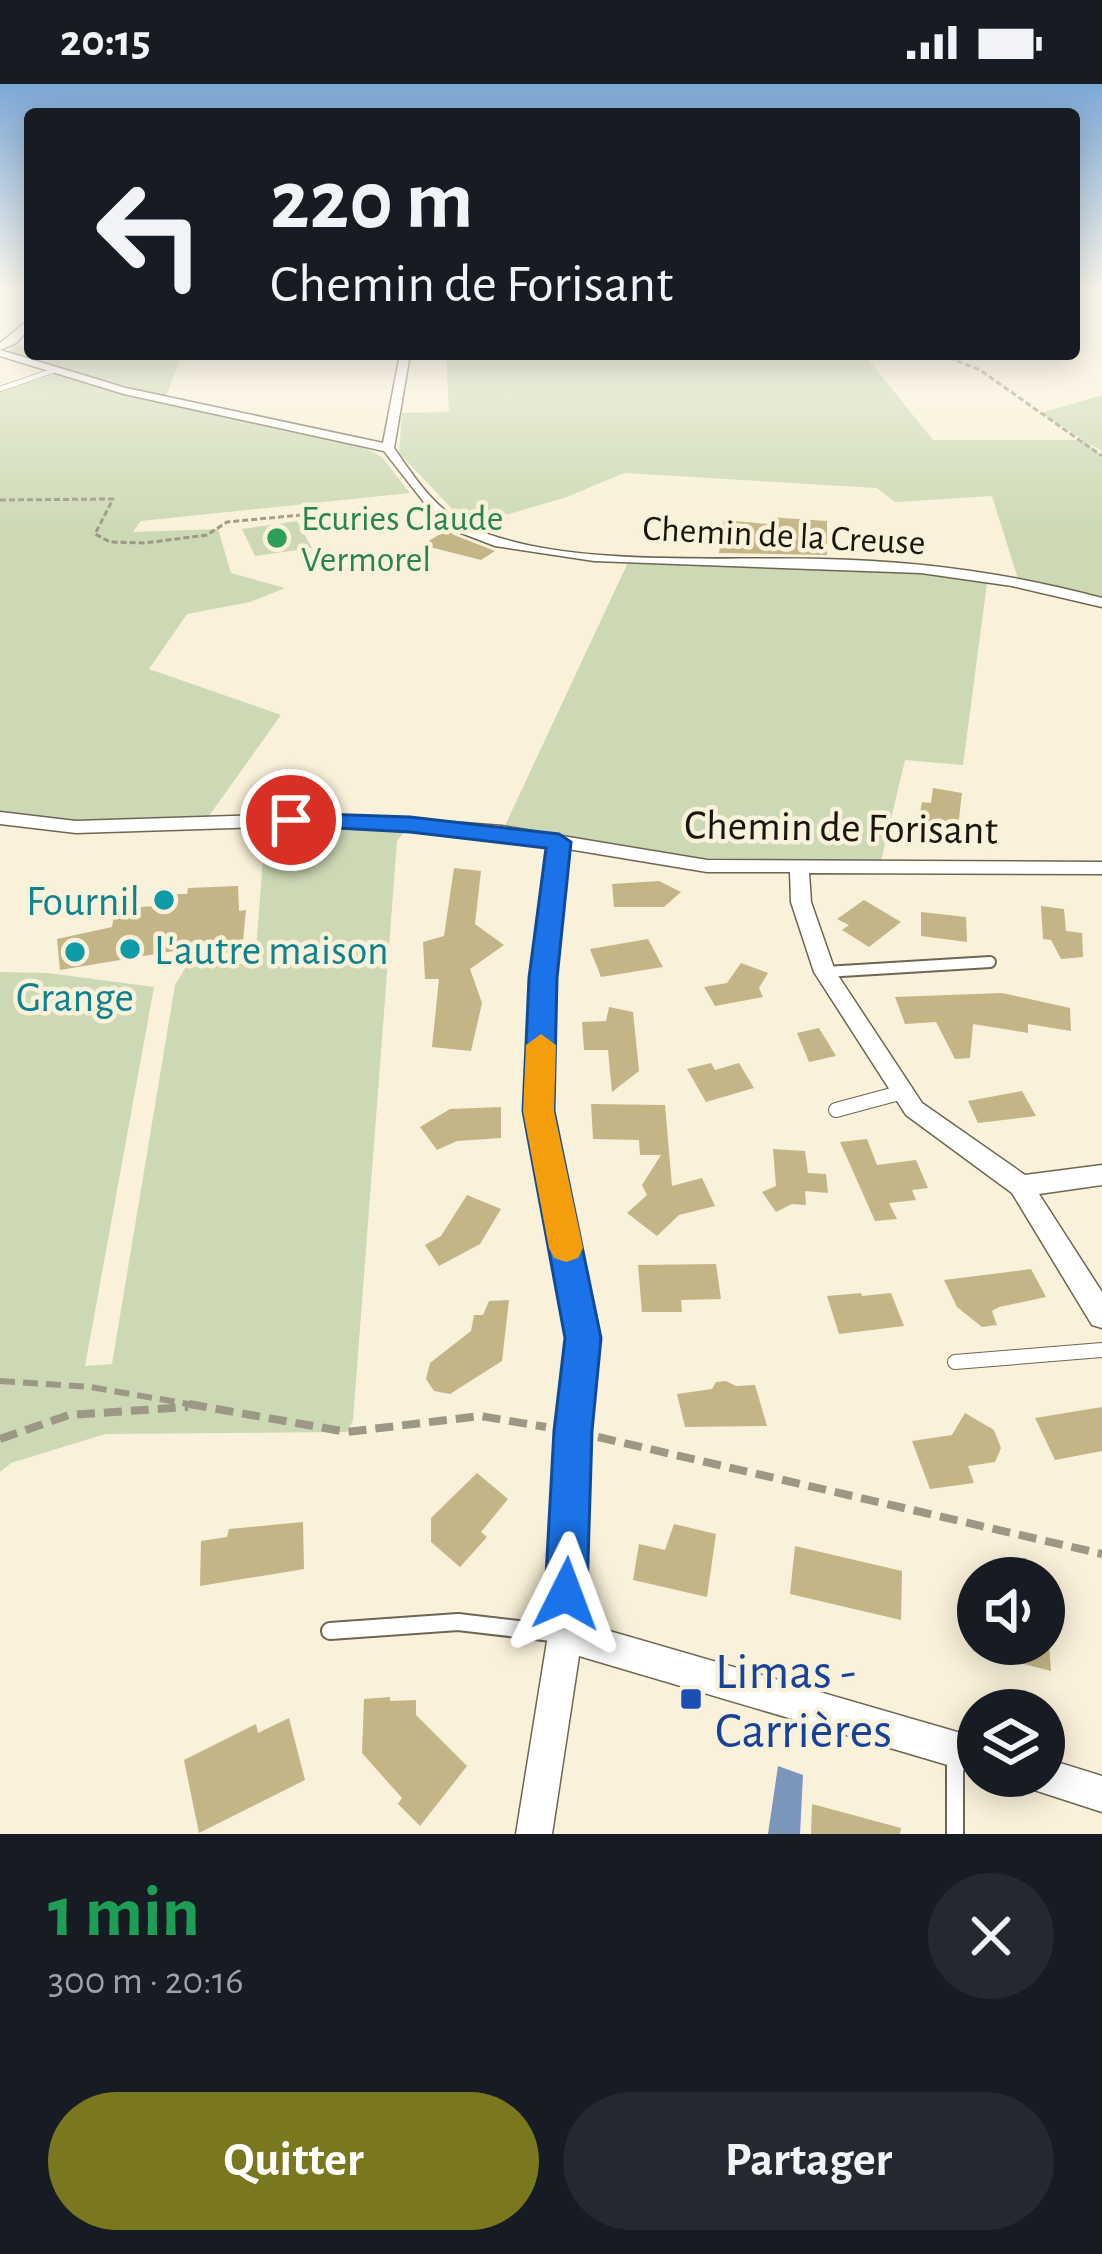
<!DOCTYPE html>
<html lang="fr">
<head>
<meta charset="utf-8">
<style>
	:root { --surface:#171b24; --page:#242831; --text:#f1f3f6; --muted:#9ea1a6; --accent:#7a781e }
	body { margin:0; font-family:"Alegreya Sans",sans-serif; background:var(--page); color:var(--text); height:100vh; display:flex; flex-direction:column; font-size:45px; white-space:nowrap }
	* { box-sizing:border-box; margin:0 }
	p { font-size:39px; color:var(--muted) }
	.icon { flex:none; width:66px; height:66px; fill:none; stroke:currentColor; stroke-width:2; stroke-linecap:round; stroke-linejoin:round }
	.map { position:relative; height:1750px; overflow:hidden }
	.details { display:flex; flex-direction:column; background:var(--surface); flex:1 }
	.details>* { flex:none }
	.guide { position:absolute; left:24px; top:24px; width:1056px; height:252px; border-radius:12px; box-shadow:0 6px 30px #0003; background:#171b24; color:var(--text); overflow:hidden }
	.controls { position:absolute; left:957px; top:1473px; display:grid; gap:24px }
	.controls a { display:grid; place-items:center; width:108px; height:108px; border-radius:50%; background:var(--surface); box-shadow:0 6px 30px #0003; font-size:60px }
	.pin { position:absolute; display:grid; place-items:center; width:102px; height:102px; color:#fff; margin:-51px; border:6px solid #fff; border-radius:50%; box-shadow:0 3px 12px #0007 }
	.me { position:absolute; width:132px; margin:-66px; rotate:3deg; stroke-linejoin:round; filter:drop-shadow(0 0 9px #0008) }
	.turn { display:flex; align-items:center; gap:42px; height:252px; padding:0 48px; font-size:54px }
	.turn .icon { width:156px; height:156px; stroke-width:2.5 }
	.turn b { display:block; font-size:84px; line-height:102px }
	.round { display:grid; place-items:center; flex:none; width:126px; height:126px; border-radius:63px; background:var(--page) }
	.head { display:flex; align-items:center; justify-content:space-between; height:204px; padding:0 48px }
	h1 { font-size:72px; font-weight:600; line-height:90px; color:#1e9e55 }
	.cta { display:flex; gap:24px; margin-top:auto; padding:24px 48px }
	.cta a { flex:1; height:138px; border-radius:72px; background:var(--accent); color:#fff; font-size:48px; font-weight:600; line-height:138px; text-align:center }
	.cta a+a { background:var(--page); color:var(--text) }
	.status { display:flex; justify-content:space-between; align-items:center; height:84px; padding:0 60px; background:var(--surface); direction:ltr }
	.status svg { height:33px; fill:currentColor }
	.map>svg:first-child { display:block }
</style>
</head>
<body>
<div class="status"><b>20:15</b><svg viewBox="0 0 49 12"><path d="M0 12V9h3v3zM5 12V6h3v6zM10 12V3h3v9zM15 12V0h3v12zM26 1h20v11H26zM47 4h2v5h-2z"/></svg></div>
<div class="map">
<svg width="1102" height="1750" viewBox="0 0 1102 1750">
	<rect width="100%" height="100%" fill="#f9f1d9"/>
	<g fill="#ccd9b4">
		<path d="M12 262H30V270H182L166 313 9 269Z"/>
		<path d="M446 270H864L933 356H1084L1041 329 1102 311V367L1086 358 1102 372V519L1019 498 992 412 895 418 877 404 624 389 567 413 509 430 458 431 399 369 402 329 449 328Z"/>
		<path d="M55 290 162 319 353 358 382 373 410 409 141 437 133 448 218 445 231 489 285 504 250 518 187 530 149 585 281 631 204 739 76 743 0 734V308Z"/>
		<path d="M297 437 312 464 255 472 242 445Z"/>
		<path d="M631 472 864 480 1003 495 987 499 963 681 905 676 880 781 707 782 502 748Z"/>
		<path d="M266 737 410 741 397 757 353 1336 347 1348 105 1350 11 1379 0 1388V888L48 889 154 903 85 1282 112 1280 175 901 186 883 255 879Z"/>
	</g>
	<path fill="#7b95bb" d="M778 1682 803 1691 800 1750H768Z"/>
	<g fill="#c4b587">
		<path d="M769 433 827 437V471L719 469 724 436 768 440Z"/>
		<path d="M447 446 454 451 495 467 481 476 422 461Z"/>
		<path d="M933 704 962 709 957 751 917 745 922 718 931 719Z"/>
		<path d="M454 784 481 787 475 840 504 861 470 885 482 919 471 967 432 963 439 895H425L423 858 444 852Z"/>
		<path d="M659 797 681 808 664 823H614L612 800Z"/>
		<path d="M238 802 239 827 246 826 242 868 179 871 180 866 60 886 57 855 112 843 115 825 154 822 156 810H187L188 804Z"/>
		<path d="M864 816 901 838 869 863 842 846 849 841 837 835Z"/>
		<path d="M1041 822 1064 825 1066 847 1082 849 1083 873 1061 875 1051 856 1043 855Z"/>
		<path d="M921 828 966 833 967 858 921 852Z"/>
		<path d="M648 855 663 883 601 893 590 865Z"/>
		<path d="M741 879 768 889 759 904 763 913 715 922 704 903 727 899Z"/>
		<path d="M1002 909 1070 924 1071 947 1028 940V949L973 940 970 974 955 975 936 938 905 940 895 913Z"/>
		<path d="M609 923 633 928 639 987 612 1008 608 966H584L582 938 606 937Z"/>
		<path d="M819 944 836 972 809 978 797 949Z"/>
		<path d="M711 979 715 986 739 979 754 1004 706 1018 687 985Z"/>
		<path d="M1022 1007 1036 1032 978 1039 968 1017Z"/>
		<path d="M591 1020 665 1021 672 1102 702 1094 715 1122 679 1131 657 1152 627 1129 647 1111 642 1101 661 1071H640L639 1056 593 1055Z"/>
		<path d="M501 1023V1054L457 1057 437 1066 420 1043 450 1025Z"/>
		<path d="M867 1055 877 1081 916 1076 928 1104 912 1106 916 1116 889 1119 897 1135 875 1137 840 1058Z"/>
		<path d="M773 1065 805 1067 808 1089 826 1090 828 1109 805 1107 806 1121 792 1120 776 1128 762 1108 776 1102Z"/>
		<path d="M467 1111 501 1125 480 1160 439 1182 425 1161 441 1152Z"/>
		<path d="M716 1180 721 1215 681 1216 682 1228H642L638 1181Z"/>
		<path d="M1031 1185 1046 1213 999 1223 992 1227 997 1241 982 1243 957 1223 944 1196Z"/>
		<path d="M861 1209 862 1212 891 1209 904 1242 839 1250 827 1212Z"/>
		<path d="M509 1216 502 1277 450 1310 434 1307 426 1295 430 1279 471 1247 474 1231H483L489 1217Z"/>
		<path d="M726 1297 736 1302 755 1301 767 1342 685 1343 677 1310 712 1305 716 1298Z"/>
		<path d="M1102 1323V1367L1055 1376 1035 1334Z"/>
		<path d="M965 1329 994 1346 1001 1364 995 1378 968 1382 974 1399 930 1405 912 1357 952 1351Z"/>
		<path d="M477 1389 508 1415 481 1448 487 1453 460 1483 431 1458V1434Z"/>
		<path d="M303 1438 304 1485 200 1502 201 1457 227 1453 229 1445Z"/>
		<path d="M674 1440 716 1450 707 1513 633 1496 639 1460 665 1466Z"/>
		<path d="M795 1462 902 1487 901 1536 790 1510Z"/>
		<path d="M973 1560H1049L1051 1587 973 1567Z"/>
		<path d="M390 1613V1617L416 1616V1631L467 1682 420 1742 398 1720 402 1714 362 1669 364 1615Z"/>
		<path d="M289 1634 305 1696 199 1749 184 1676 256 1640 258 1649Z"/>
		<path d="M812 1720 901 1744 900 1750H811Z"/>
	</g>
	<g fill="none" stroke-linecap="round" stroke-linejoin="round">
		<defs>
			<path id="lane-far3" d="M0 305 55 286"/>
			<path id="lane-far2" d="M825 888 990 878"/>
			<g id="lane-far1">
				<path d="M836 1026 903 1008"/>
				<path d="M955 1278 1102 1266"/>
			</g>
			<g id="lane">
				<path d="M330 1547 458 1538 561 1550"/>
				<path d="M955 1674V1750"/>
			</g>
			<g id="street">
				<path d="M30 235V244L16 259 0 266 126 304 383 359 400 270H410L394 364C414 393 436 427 469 442 558 485 722 472 822 475 917 477 1010 489 1102 514V523L1012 502 921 489 594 477 495 462 456 447 434 431 384 367 124 310 0 272V259Z"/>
				<path d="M0 728 76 737 291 730 400 734 502 742 707 776 1102 778V790L809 789 811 818 835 887 922 1019 1025 1091 1102 1081V1101L1039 1110 1102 1208V1244L1092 1241 1012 1109 906 1031 814 888 791 818 790 788H707L568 765 554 894 551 1027 597 1254 588 1347 582 1539 978 1654V1690L579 1572 552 1750H516L548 1551 558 1347 569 1254 527 1027 532 894 549 762 502 754 400 746 291 742 76 749 0 740Z"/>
				<path d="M1044 1674 1102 1692V1728L1031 1705 1026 1692H1044Z"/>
			</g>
		</defs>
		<use href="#lane-far3" stroke="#6d6651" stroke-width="6"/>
		<use href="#lane-far2" stroke="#6d6651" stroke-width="14"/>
		<use href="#lane-far1" stroke="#6d6651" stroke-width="16"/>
		<use href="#lane" stroke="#6d6651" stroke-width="20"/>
		<use href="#street" stroke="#6d6651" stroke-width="3"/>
		<g stroke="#9d9786" stroke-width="3" stroke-dasharray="6 3" stroke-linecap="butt">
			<path d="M940 270 980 286 1102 372"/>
			<path d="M0 416 113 415 95 450 110 458 144 459 207 451 227 438 322 429"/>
		</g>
		<path stroke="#9d9786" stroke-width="6" stroke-dasharray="15 8" stroke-linecap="butt" d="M0 1297 90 1303 206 1323"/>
		<g stroke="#9d9786" stroke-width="8" stroke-dasharray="18 9" stroke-linecap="butt">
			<path d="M189 1320 347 1348 480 1332 546 1343"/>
			<path d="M598 1353 1102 1470"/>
			<path d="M0 1355 69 1331 188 1323"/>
		</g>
		<use href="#lane-far3" stroke="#fff" stroke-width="4.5"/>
		<use href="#lane-far2" stroke="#fff" stroke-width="10"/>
		<use href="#lane-far1" stroke="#fff" stroke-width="14"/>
		<use href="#lane" stroke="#fff" stroke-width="16"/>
		<use href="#street" fill="#fff" fill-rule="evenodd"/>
	</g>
	<linearGradient id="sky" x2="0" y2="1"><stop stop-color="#7ca8d6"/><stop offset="0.46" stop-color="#fcf9ee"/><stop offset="1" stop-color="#fcf9ee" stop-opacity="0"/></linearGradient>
	<rect width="1102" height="450" fill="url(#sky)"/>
	<path fill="#1a73e8" stroke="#114b97" stroke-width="3" d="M291 729 410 733 559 750 571 758 557 894 554 1027 601 1254 592 1347 587 1510 581 1525 566 1531 552 1525 545 1510 554 1347 565 1254 523 1027 529 894 546 764 410 748 283 741V731Z"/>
	<path fill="#f59e0b" d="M541 950 556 961 554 1027 583 1164 578 1174 566 1178 554 1174 549 1164 523 1027 526 961Z"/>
	<circle fill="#2e9e5b" stroke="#f9f1d9" stroke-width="4.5" cx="277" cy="454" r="12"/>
	<g fill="#0f9aa8" stroke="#f9f1d9" stroke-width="4.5">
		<circle cx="164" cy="816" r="12"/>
		<circle cx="130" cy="865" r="12"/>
		<circle cx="75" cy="868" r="12"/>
	</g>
	<rect fill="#1a4fb4" stroke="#f9f1d9" stroke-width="4.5" x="679" y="1603" width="24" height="24" rx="6"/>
	<g text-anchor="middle" stroke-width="9" stroke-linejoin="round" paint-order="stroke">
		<g font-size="36" fill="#27864d" stroke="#f9f1d9" text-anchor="start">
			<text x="301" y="446">Ecuries Claude<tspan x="301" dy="41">Vermorel</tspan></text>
		</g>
		<g font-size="36" fill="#19160e" stroke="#f9f1d9">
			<text transform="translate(784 450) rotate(3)" y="13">Chemin de la Creuse</text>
		</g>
		<g font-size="42" fill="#19160e" stroke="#f9f1d9">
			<text transform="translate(841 742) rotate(1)" y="15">Chemin de Forisant</text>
		</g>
		<g font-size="42" fill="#0d838f" stroke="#f9f1d9" text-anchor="end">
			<text x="140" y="831">Fournil</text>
			<text x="154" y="880" text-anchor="start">L'autre maison</text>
			<text x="75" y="927" text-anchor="middle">Grange</text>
		</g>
		<g font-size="51" fill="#164399" stroke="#f9f1d9" text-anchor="start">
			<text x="715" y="1604">Limas -<tspan x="715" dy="59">Carrières</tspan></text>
		</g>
	</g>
</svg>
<div class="controls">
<a><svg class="icon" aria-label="sound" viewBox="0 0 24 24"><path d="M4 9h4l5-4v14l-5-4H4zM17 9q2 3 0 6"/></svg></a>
<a><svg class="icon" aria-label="layers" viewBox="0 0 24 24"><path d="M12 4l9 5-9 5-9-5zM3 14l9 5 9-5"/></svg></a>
</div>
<div class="pin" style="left:291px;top:736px;background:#d93025"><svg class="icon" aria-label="arrive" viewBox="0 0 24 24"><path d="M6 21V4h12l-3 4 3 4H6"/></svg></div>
<svg class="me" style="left:566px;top:1510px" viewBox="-20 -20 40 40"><path d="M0-17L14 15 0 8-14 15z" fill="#1a73e8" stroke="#fff" stroke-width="4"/></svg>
<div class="guide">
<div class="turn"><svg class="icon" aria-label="left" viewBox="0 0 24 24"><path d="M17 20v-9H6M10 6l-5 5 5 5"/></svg><div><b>220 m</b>Chemin de Forisant</div></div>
</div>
</div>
<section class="details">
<div class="head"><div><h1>1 min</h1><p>300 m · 20:16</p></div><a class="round"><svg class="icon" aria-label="close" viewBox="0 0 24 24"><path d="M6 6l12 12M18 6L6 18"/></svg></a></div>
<div class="cta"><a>Quitter</a><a>Partager</a></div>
</section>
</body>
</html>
